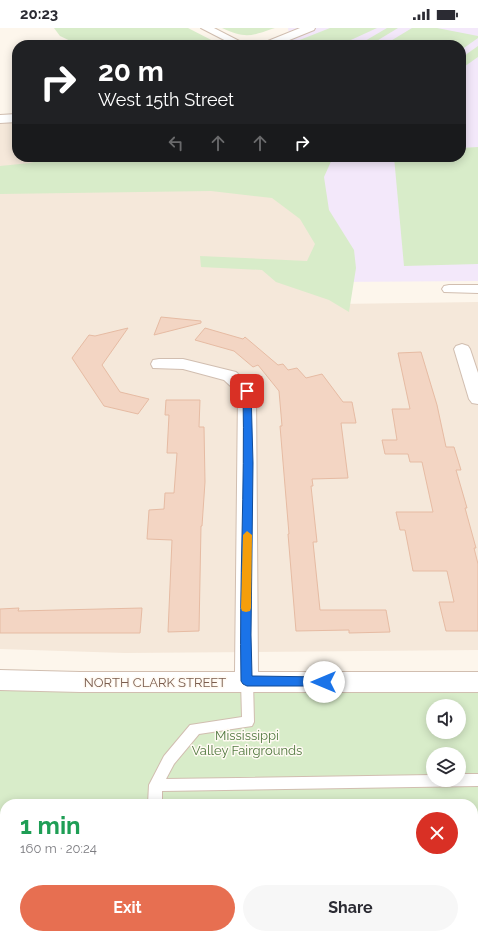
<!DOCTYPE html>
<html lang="en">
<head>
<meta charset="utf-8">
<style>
	:root { --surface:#fff; --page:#f7f7f7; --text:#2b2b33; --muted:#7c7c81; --accent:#e76f51 }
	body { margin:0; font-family:Raleway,sans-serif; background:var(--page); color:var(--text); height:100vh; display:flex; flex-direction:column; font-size:15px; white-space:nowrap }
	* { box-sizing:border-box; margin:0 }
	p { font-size:13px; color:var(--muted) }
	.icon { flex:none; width:22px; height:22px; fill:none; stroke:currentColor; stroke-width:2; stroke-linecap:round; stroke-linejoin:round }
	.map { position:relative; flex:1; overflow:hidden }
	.sheet { position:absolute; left:0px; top:771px; width:478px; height:140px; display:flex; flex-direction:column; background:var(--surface); border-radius:16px 16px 0 0; box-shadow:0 2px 10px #0003 }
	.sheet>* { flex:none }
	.banner { position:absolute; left:12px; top:12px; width:454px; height:122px; border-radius:16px; box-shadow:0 2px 10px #0003; background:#202124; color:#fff; overflow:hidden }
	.tools { position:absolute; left:426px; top:671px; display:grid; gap:8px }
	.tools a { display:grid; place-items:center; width:40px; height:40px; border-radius:50%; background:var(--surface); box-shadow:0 2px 10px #0003; font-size:20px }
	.pin { position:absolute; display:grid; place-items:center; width:34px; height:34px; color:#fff; margin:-17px; border-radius:8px; box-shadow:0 2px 6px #0006 }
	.me { position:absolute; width:44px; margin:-22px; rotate:270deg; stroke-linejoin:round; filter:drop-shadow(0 0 3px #0008) }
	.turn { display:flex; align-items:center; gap:14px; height:84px; padding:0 20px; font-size:18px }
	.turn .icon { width:52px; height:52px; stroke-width:2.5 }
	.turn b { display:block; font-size:28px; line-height:34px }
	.lanes { display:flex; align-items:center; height:38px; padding:0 20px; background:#0003; justify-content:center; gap:20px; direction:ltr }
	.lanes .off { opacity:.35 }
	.round { display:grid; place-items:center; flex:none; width:42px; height:42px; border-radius:21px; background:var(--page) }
	.summary { display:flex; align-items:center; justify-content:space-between; height:68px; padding:0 20px }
	h1 { font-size:24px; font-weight:700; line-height:30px; color:#1e9e55 }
	.cta { display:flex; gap:8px; margin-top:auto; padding:8px 20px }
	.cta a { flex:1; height:46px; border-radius:24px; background:var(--accent); color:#fff; font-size:16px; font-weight:700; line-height:46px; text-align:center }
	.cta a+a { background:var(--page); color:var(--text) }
	.status { display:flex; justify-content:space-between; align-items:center; height:28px; padding:0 20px; background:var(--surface); direction:ltr }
	.status svg { height:11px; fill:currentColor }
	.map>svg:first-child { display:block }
</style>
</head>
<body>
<div class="status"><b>20:23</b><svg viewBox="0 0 49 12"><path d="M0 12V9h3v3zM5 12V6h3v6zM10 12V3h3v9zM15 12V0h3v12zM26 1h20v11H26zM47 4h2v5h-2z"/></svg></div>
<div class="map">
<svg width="478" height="911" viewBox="0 0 478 911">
	<rect width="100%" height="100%" fill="#fdf6ec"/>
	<path fill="#f5e8da" d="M17 94V129H312L338 276 478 274V622L125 625 0 621V96Z"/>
	<path fill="#f3e8fa" d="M288 0H478V253L335 254 312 129H461V17H291Z"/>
	<g fill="#d8ecc9" fill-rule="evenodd">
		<path d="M54 0H188L221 17H79L60 8Z"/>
		<path d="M222 0H275C251 8 246 11 222 0Z"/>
		<path d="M330 0H377L340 17H287Z"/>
		<path d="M387 0H398L370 17H358Z"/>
		<path d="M412 0H437L478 8V10L461 22V17H384Z"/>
		<path d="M478 18V29L461 41V30Z"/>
		<path d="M478 119V236L404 238 394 129H461V120Z"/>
		<path d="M52 129H333L324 149 329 182 354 222 356 240 349 284 329 272 276 254 262 242 201 239 200 228 307 233 315 216 300 191 272 170 211 163 0 166V138L30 135Z"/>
		<path d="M0 652 478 654V911H0ZM433 678H459V704H433ZM433 726H459V752H433ZM5 776H473V906H5Z"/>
	</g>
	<g fill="#f3d5c3" stroke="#e6bba3">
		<path d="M161 289 201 293V295L154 307Z"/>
		<path d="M128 300 102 337 120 364 149 371 138 386 104 378 72 330 89 307 95 308Z"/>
		<path d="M205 300 243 311 245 309 278 337 283 336 288 342 297 340 306 350 322 346 343 374H352L356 395H341L348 450 312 451 313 458H311L317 514H313L320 582H386L390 604 349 605V602L296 603 288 506H289L280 398H282L279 363 258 337 253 339 234 323 195 312Z"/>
		<path d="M421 324 437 377 446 419H454L461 442H456L467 480H465L476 520H474L478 536V603H446L439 574H454L447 543H413L405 502H400L396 484H433L422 434H410L408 426H385L382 412H397L392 381H410L398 325Z"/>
		<path d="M166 372H200L199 399H204L205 454 202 498H201L199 603 168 604 172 512 147 511 149 482 164 481 165 465H174L177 425H167L169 387H165Z"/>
		<path d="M19 580 18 583 142 580 140 605H0V581Z"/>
	</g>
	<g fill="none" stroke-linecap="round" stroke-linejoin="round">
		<defs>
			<g id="service">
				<path d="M247 648 251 649 253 653 254 694 252 698 199 706 174 736 166 751 433 747V752H459V746H478V758L162 763V776H148L149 757 164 728 190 697 242 689 241 653 243 649Z"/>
				<rect x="138" y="906" width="16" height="5"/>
			</g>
			<g id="minor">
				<path d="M201 0H214L247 17H234Z"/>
				<path d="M449 257H478V265L444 264 442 261 444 258Z"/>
				<path d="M462 316 468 318 470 321 478 345V376L472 375 469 371 454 321 456 318Z"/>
				<path d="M159 331H183L236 344 256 363 258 644H478V664H80L0 662V642L80 644H235L238 365 224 352 183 341 153 340 151 336 153 332Z"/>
			</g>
			<g id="tertiary">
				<path d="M300 0H315L314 2 277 17H261L263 15Z"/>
				<path d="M17 86V94L0 95V87Z"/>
			</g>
		</defs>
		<use href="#service" stroke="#d1beb0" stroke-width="2"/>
		<use href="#minor" stroke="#d1beb0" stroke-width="2"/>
		<use href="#tertiary" stroke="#d1beb0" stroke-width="2"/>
		<use href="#service" fill="#fff" fill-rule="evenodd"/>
		<use href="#minor" fill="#fff" fill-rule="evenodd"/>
		<use href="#tertiary" fill="#fff" fill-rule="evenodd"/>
	</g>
	<path fill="#1a73e8" stroke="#114b97" d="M247 360 251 363 253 435 251 607 252 648 324 649 328 650 329 654 328 657 324 658H247L243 656 241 653C239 556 245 460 243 363Z"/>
	<path fill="#f59e0b" d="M247 503 252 507 251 580 250 583 246 584 242 583 241 580 243 507Z"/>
	<g text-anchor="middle" stroke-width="3" stroke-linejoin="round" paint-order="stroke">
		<g font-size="13" fill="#7a5c4d" stroke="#fffaf3">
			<text x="155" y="659">NORTH CLARK STREET</text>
		</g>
		<g font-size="13" fill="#537a41" stroke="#fffaf3">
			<text x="247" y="712">Mississippi<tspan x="247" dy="15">Valley Fairgrounds</tspan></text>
		</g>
	</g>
</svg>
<div class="tools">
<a><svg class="icon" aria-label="sound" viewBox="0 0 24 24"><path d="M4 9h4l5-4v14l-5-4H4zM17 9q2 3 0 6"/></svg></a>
<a><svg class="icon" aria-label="layers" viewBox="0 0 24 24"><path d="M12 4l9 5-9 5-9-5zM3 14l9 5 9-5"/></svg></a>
</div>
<div class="pin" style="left:247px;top:363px;background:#d93025"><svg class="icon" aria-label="arrive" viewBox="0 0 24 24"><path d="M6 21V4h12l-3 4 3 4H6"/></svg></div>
<svg class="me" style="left:324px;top:654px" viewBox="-20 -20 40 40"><circle r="19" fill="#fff"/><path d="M0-13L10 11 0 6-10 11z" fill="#1a73e8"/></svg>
<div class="banner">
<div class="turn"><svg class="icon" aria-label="right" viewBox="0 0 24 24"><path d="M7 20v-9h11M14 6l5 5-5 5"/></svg><div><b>20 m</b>West 15th Street</div></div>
<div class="lanes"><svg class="icon off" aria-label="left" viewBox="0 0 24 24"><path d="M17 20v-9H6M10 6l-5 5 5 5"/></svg><svg class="icon off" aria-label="ahead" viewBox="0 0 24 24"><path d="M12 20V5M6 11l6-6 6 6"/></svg><svg class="icon off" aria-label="ahead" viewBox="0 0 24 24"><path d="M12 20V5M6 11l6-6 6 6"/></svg><svg class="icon" aria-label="right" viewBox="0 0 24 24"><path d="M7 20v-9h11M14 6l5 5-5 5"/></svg></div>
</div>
<section class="sheet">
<div class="summary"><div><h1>1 min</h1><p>160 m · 20:24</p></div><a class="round" style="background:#d93025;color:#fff"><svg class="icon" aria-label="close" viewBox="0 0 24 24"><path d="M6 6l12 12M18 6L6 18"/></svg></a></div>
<div class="cta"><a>Exit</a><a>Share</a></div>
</section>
</div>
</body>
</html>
